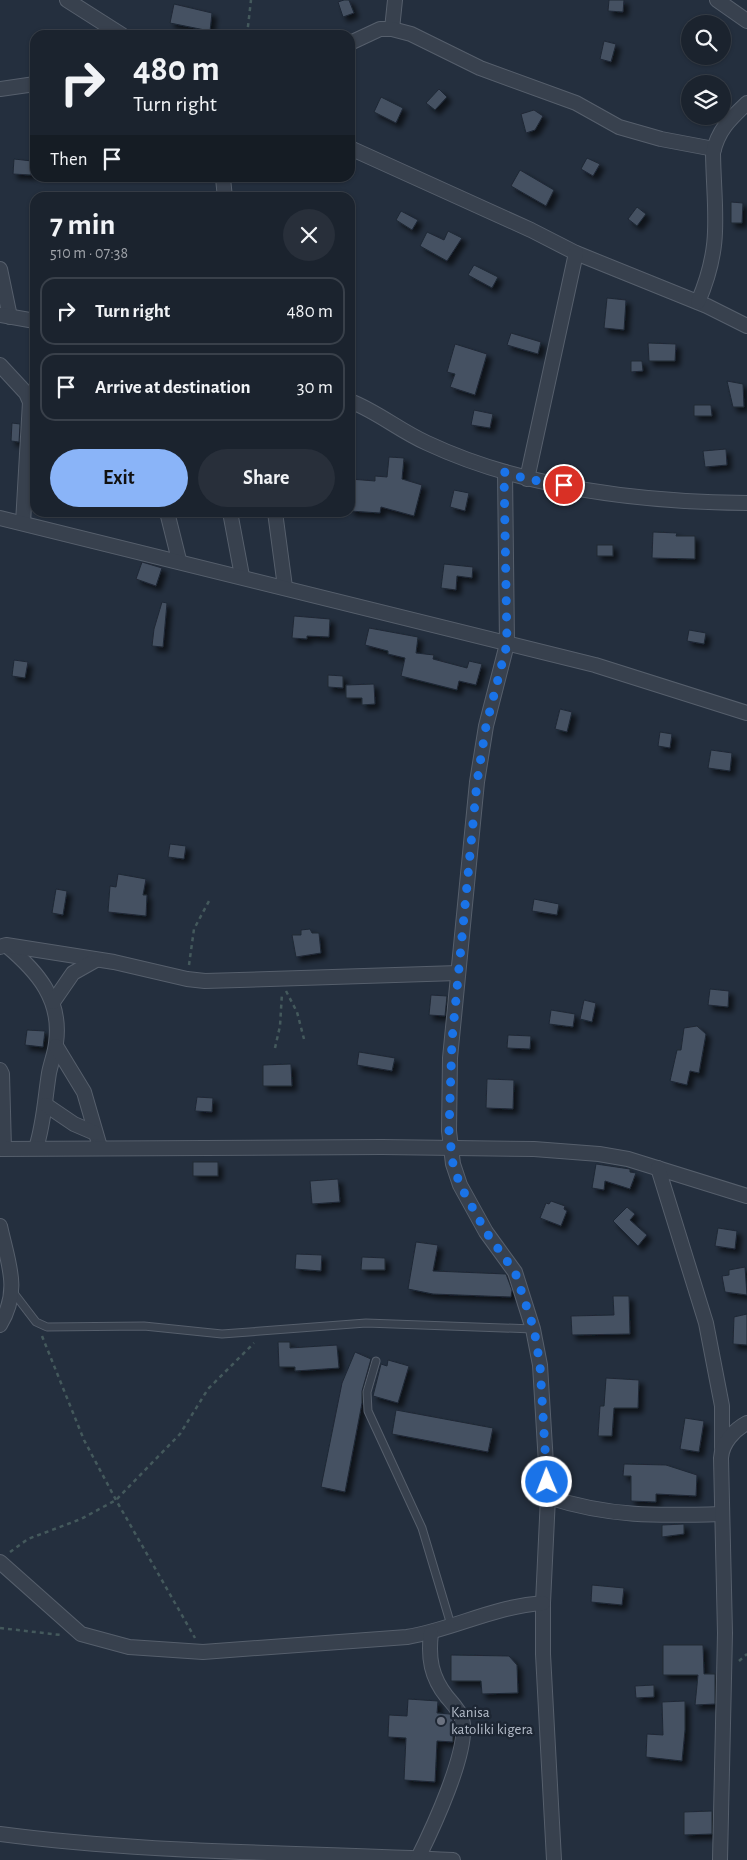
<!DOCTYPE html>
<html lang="en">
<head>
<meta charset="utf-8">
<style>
	:root { --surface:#1b232e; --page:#282f3a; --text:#f1f3f6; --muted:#a0a4aa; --line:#39404a; --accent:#8ab4f8 }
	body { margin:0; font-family:"Alegreya Sans",sans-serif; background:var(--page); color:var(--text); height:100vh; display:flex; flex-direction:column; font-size:19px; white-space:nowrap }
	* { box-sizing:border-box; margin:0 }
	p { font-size:16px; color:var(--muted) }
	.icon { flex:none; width:28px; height:28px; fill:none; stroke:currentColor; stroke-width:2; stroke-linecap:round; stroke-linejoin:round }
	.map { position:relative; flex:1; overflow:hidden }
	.sheet { position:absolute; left:30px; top:192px; width:325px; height:325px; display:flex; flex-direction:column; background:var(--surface); border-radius:15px; box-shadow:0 1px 4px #0004,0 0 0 1px var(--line) }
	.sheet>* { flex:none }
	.banner { position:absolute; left:30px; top:30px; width:325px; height:152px; border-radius:15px; box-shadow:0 1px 4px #0004,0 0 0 1px var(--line); background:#1b232e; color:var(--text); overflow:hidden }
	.controls { position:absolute; left:681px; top:15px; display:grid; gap:10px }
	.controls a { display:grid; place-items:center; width:50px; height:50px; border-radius:50%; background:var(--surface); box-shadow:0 1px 4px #0004,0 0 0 1px var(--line); font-size:25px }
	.pin { position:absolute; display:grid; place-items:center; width:42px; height:42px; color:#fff; margin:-21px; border:2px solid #fff; border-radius:50%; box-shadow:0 1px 5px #0007 }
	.me { position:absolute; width:55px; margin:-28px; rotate:359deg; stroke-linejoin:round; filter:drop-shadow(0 0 4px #0008) }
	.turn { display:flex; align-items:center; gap:18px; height:105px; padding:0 20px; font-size:22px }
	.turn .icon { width:65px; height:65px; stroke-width:2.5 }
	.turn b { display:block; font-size:35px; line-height:42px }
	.then { display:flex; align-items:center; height:48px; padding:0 20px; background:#0003; gap:10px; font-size:19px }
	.round { display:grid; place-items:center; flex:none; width:52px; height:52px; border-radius:26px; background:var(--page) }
	.headline { display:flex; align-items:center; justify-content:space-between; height:85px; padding:0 20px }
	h1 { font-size:30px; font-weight:700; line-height:38px }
	.cta { display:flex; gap:10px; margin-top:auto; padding:10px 20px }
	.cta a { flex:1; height:58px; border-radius:30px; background:var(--accent); color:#111; font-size:20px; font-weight:700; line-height:58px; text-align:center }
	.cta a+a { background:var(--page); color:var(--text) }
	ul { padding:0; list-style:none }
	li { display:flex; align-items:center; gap:15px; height:68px; margin:0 10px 8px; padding:0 10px; border:2px solid var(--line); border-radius:15px }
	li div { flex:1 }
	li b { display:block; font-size:19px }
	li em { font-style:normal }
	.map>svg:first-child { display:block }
</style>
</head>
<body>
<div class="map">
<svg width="747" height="1860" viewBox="0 0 747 1860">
	<defs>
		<filter id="shadow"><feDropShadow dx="4.5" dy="4.5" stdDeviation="2.5" flood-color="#0009"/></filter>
	</defs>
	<rect width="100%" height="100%" fill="#242f3e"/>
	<g fill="#455162" stroke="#1f2835" filter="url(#shadow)">
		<path d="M344 0H349L354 13 343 17 338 2Z"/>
		<path d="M609 0H624L623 12 608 11Z"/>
		<path d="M174 4 212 13 210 31 170 23Z"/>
		<path d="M604 41 616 44 611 62 600 59Z"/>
		<path d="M439 89 447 97 435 110 426 103Z"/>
		<path d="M381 97 403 108 396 123 374 112Z"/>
		<path d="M534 110 543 116 535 130 526 133 521 114Z"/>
		<path d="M587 158 600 164 593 176 581 169Z"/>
		<path d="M14 159 32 161 31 175 13 174Z"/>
		<path d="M520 170 554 190 546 206 511 186Z"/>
		<path d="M731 202 743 203 742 223H731Z"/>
		<path d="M637 207 646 214 637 226 628 219Z"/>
		<path d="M401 211 418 220 412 230 396 220Z"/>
		<path d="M448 231 462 238 447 261 420 246 427 232 444 240Z"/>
		<path d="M474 265 498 277 492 288 468 275Z"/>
		<path d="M607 298 626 300 624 330 604 328Z"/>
		<path d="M511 333 541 342 538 354 507 345Z"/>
		<path d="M648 343 676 344 675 361H649Z"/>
		<path d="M455 344 487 354 475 395 450 387 455 374 447 372Z"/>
		<path d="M631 361H642L643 371 631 372Z"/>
		<path d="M727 381 743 384 744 407H733Z"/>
		<path d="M694 405H711L712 416H694Z"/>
		<path d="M474 410 493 414 490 428 471 425Z"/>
		<path d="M12 423 20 424 19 442 11 441Z"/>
		<path d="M726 449 727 465 705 467 703 451Z"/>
		<path d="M389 457 404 458 402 479 422 485 414 516 381 507 380 513 350 511V479L375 481V476L387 477Z"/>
		<path d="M454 490 469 493 465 511 450 507Z"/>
		<path d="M653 532 677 533 676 536H695V559L652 558Z"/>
		<rect x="597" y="545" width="16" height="11"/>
		<path d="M142 562 162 568 156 586 136 579Z"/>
		<path d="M444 564 473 567 472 578 457 576 456 590 441 588Z"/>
		<path d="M162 602 167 603 163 647 152 646 154 629Z"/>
		<path d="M294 616 330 619 329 637 307 636V639L292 638Z"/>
		<path d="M369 628 418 637 416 653 434 655 433 659 467 668 469 661 482 664 476 685 459 681 457 690 401 676 405 658 388 654V651L365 645Z"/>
		<path d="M689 630 706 633 704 644 687 641Z"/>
		<path d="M14 660 28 662 25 678 12 676Z"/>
		<path d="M328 675 343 676V688L328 687Z"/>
		<path d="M374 684 375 704 362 705V698H346V685Z"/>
		<path d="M560 709 572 712 567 732 555 729Z"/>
		<path d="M660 732 672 734 670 748 658 746Z"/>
		<path d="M711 750 732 753 730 771 708 768Z"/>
		<path d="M170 844 186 846 184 859 168 857Z"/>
		<path d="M118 874 146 879 143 895H147L146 916 108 912 110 886 116 887Z"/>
		<path d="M56 889 67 891 63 915 52 913Z"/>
		<path d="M534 899 559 904 557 915 532 911Z"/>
		<path d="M310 929 312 933H319L321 953 296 957 292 935H301V930Z"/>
		<path d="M710 989 729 991 728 1007 708 1005Z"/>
		<path d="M431 995 447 996 445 1016 429 1015Z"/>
		<path d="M584 1000 596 1003 592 1022 580 1019Z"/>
		<path d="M551 1010 575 1014 573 1027 549 1024Z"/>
		<path d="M697 1026 706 1034 699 1073 690 1071 687 1085 670 1081 677 1050H681L684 1028Z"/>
		<path d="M27 1030 45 1031 43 1047 25 1045Z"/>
		<path d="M508 1035 531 1036 530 1049 507 1048Z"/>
		<path d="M359 1052 395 1058 392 1071 357 1065Z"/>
		<path d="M291 1064 292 1086H263V1065Z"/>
		<path d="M487 1079 514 1080 513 1109 486 1108Z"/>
		<path d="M197 1097 213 1098 212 1112 195 1111Z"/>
		<rect x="193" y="1162" width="25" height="14"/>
		<path d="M596 1164 630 1169V1172L636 1173 630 1189 605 1181 604 1190 592 1188Z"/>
		<path d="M338 1179 340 1202 312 1204 310 1181Z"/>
		<path d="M551 1201 565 1206 564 1209 567 1211 561 1226 540 1218 546 1203 549 1204Z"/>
		<path d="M627 1207 635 1214 630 1220 647 1235 638 1246 613 1221Z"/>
		<path d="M718 1228 737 1231 735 1249 715 1246Z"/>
		<path d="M416 1242 438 1245 433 1271 506 1274 512 1290 511 1297 433 1294 408 1289Z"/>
		<path d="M296 1254 322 1255 321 1271 295 1269Z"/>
		<path d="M362 1257 385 1258V1270H361Z"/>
		<path d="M745 1267 747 1295 725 1292 722 1276 729 1275V1270Z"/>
		<path d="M613 1296H629L630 1334 572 1335 571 1316 614 1315Z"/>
		<path d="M747 1314V1345L733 1344 734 1317Z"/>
		<path d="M278 1342H290V1348L337 1345 339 1368 295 1371V1367H279Z"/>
		<path d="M355 1352 371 1359 362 1391V1403L345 1492 321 1487 342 1383Z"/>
		<path d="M388 1360 409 1366 398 1403 373 1396 381 1364 387 1366Z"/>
		<path d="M606 1378 639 1380 638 1408H614L612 1436H598L600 1406H604Z"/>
		<path d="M396 1410 493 1428 488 1452 392 1434Z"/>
		<path d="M685 1418 704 1421 699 1452 680 1449Z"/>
		<path d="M624 1464 666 1465 697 1475 696 1496 656 1494V1502L631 1501V1476H623Z"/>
		<path d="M684 1524V1534L662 1537V1525Z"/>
		<path d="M592 1585 624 1588 622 1605 591 1602Z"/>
		<path d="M663 1645H703L704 1674H715V1704L695 1705 698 1675H663Z"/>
		<path d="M451 1655 509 1656 517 1665 518 1693 482 1694 481 1681H451Z"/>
		<path d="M654 1685V1697L636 1698 635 1686Z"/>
		<path d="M408 1699 438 1701 437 1713 450 1714 453 1721V1742L437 1741 435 1782 404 1780 406 1738 388 1737 389 1715 407 1716Z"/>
		<path d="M685 1701V1730L682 1761 646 1757 647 1734 663 1735 662 1702Z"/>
		<path d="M712 1811V1834L684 1835V1812Z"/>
	</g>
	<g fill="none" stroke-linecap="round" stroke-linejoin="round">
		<defs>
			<g id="lane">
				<path d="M13 1292 36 1322 47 1327 144 1326 222 1334 366 1323 533 1329"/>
				<path d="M376 1361 367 1392 368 1411 422 1528 451 1625"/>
			</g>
			<g id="street">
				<path d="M67 0 122 35"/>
				<path d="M717 0 747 21"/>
				<path d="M392 29 395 0"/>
				<path d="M350 43 380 29H392L411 34 480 68 576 103 619 127 661 139 714 149"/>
				<path d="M0 89 35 84"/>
				<path d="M350 148 531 230 576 253 707 306 747 326"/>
				<path d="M223 178 225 198"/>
				<path d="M0 269 10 317"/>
				<path d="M698 302C723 244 714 213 713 153 718 130 730 119 747 103"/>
				<path d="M1 315 35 321"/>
				<path d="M0 365 26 393 30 402 23 523"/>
				<path d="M350 401C378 412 400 431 427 443 525 489 640 502 747 503"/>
				<path d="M505 472 507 644 486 726 477 782 450 1058 449 1131 453 1164 460 1185 486 1232 515 1272 533 1329 540 1365 548 1497 543 1603V1654L554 1860"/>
				<path d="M527 479 576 253"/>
				<path d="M167 512 179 560"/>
				<path d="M230 512 242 576"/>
				<path d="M275 512 285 587"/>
				<path d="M0 518 595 665 747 713"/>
				<path d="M7 946C38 972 62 1000 56 1043 55 1053 51 1063 49 1073 45 1098 44 1123 36 1148"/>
				<path d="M0 947 6 945 114 962 187 979 205 981 458 973"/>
				<path d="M53 1002 73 973 96 960"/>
				<path d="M56 1046 84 1092 100 1147"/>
				<path d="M0 1070 2 1074 4 1149"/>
				<path d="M46 1105 74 1124 95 1133"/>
				<path d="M0 1149 382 1147 534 1149 599 1154 628 1159 747 1196"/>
				<path d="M658 1168 706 1323 722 1406V1448"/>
				<path d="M0 1226C8 1263 21 1290 0 1325"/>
				<path d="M548 1497C609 1517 658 1516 721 1514"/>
				<path d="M0 1562 81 1634 129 1647 203 1652 407 1637C455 1629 491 1607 543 1603"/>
				<path d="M0 1834C150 1854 302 1852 453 1860"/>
				<path d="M417 1860C431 1832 471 1748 462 1719 460 1711 453 1704 447 1697 431 1677 428 1658 431 1633"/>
				<path d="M720 1860 725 1633 721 1458C722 1443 734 1430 747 1423"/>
			</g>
		</defs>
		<use href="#lane" stroke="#565f6c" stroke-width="9"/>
		<use href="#street" stroke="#565f6c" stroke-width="16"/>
		<g stroke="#44595c" stroke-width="2.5" stroke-dasharray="4 4" stroke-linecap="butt">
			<path d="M247 35 251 0"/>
			<path d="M189 965 194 929 209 901"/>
			<path d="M286 991 297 1012 304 1039"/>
			<path d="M275 1048 280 1026 282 993"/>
			<path d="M42 1336 84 1440 116 1500 195 1638"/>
			<path d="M10 1552 28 1539 81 1519 116 1500 180 1434 208 1389 254 1343"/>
			<path d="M0 1628 61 1635"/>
			<path d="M739 1661 747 1654"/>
		</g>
		<use href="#lane" stroke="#38414e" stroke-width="7"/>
		<use href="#street" stroke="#38414e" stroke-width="14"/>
	</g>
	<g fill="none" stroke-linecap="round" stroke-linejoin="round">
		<path stroke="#1a73e8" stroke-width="9" stroke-dasharray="0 16.2" d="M547 1482 540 1365 534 1329 515 1272 486 1232 460 1185 453 1164 449 1131 452 1040 477 782 486 726 507 644 504 472 527 479 564 485"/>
	</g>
	<circle fill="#6b7280" stroke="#1d2633" stroke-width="2" cx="441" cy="1721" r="5"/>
	<g text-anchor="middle" stroke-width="5" stroke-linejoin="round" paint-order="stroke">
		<g font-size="15" fill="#b4bcc9" stroke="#1d2633" text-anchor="start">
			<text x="451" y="1717">Kanisa<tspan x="451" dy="17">katoliki kigera</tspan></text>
		</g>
	</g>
</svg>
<div class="controls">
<a><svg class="icon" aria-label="search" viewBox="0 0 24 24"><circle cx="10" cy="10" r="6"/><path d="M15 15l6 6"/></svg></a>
<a><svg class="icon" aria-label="layers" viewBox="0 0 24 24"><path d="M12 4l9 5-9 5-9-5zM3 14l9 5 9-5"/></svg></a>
</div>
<div class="pin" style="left:564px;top:485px;background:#d93025"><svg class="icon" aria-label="arrive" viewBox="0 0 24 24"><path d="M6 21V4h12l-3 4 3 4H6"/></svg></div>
<svg class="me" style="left:547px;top:1482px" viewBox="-20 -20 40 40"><circle r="17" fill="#1a73e8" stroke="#fff" stroke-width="3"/><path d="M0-11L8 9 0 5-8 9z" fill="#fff"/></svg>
<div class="banner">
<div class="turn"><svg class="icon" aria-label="right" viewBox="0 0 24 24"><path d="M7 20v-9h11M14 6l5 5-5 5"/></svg><div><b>480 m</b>Turn right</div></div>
<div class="then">Then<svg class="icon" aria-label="arrive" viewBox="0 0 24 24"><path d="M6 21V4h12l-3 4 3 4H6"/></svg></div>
</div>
<section class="sheet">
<div class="headline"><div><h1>7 min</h1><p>510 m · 07:38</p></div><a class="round"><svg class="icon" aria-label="close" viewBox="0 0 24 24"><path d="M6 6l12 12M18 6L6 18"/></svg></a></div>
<ul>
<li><svg class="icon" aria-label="right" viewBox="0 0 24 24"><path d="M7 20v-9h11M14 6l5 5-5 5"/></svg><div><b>Turn right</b></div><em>480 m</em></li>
<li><svg class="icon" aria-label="arrive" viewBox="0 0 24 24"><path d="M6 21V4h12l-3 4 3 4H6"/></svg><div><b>Arrive at destination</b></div><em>30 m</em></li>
</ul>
<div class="cta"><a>Exit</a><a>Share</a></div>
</section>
</div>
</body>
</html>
